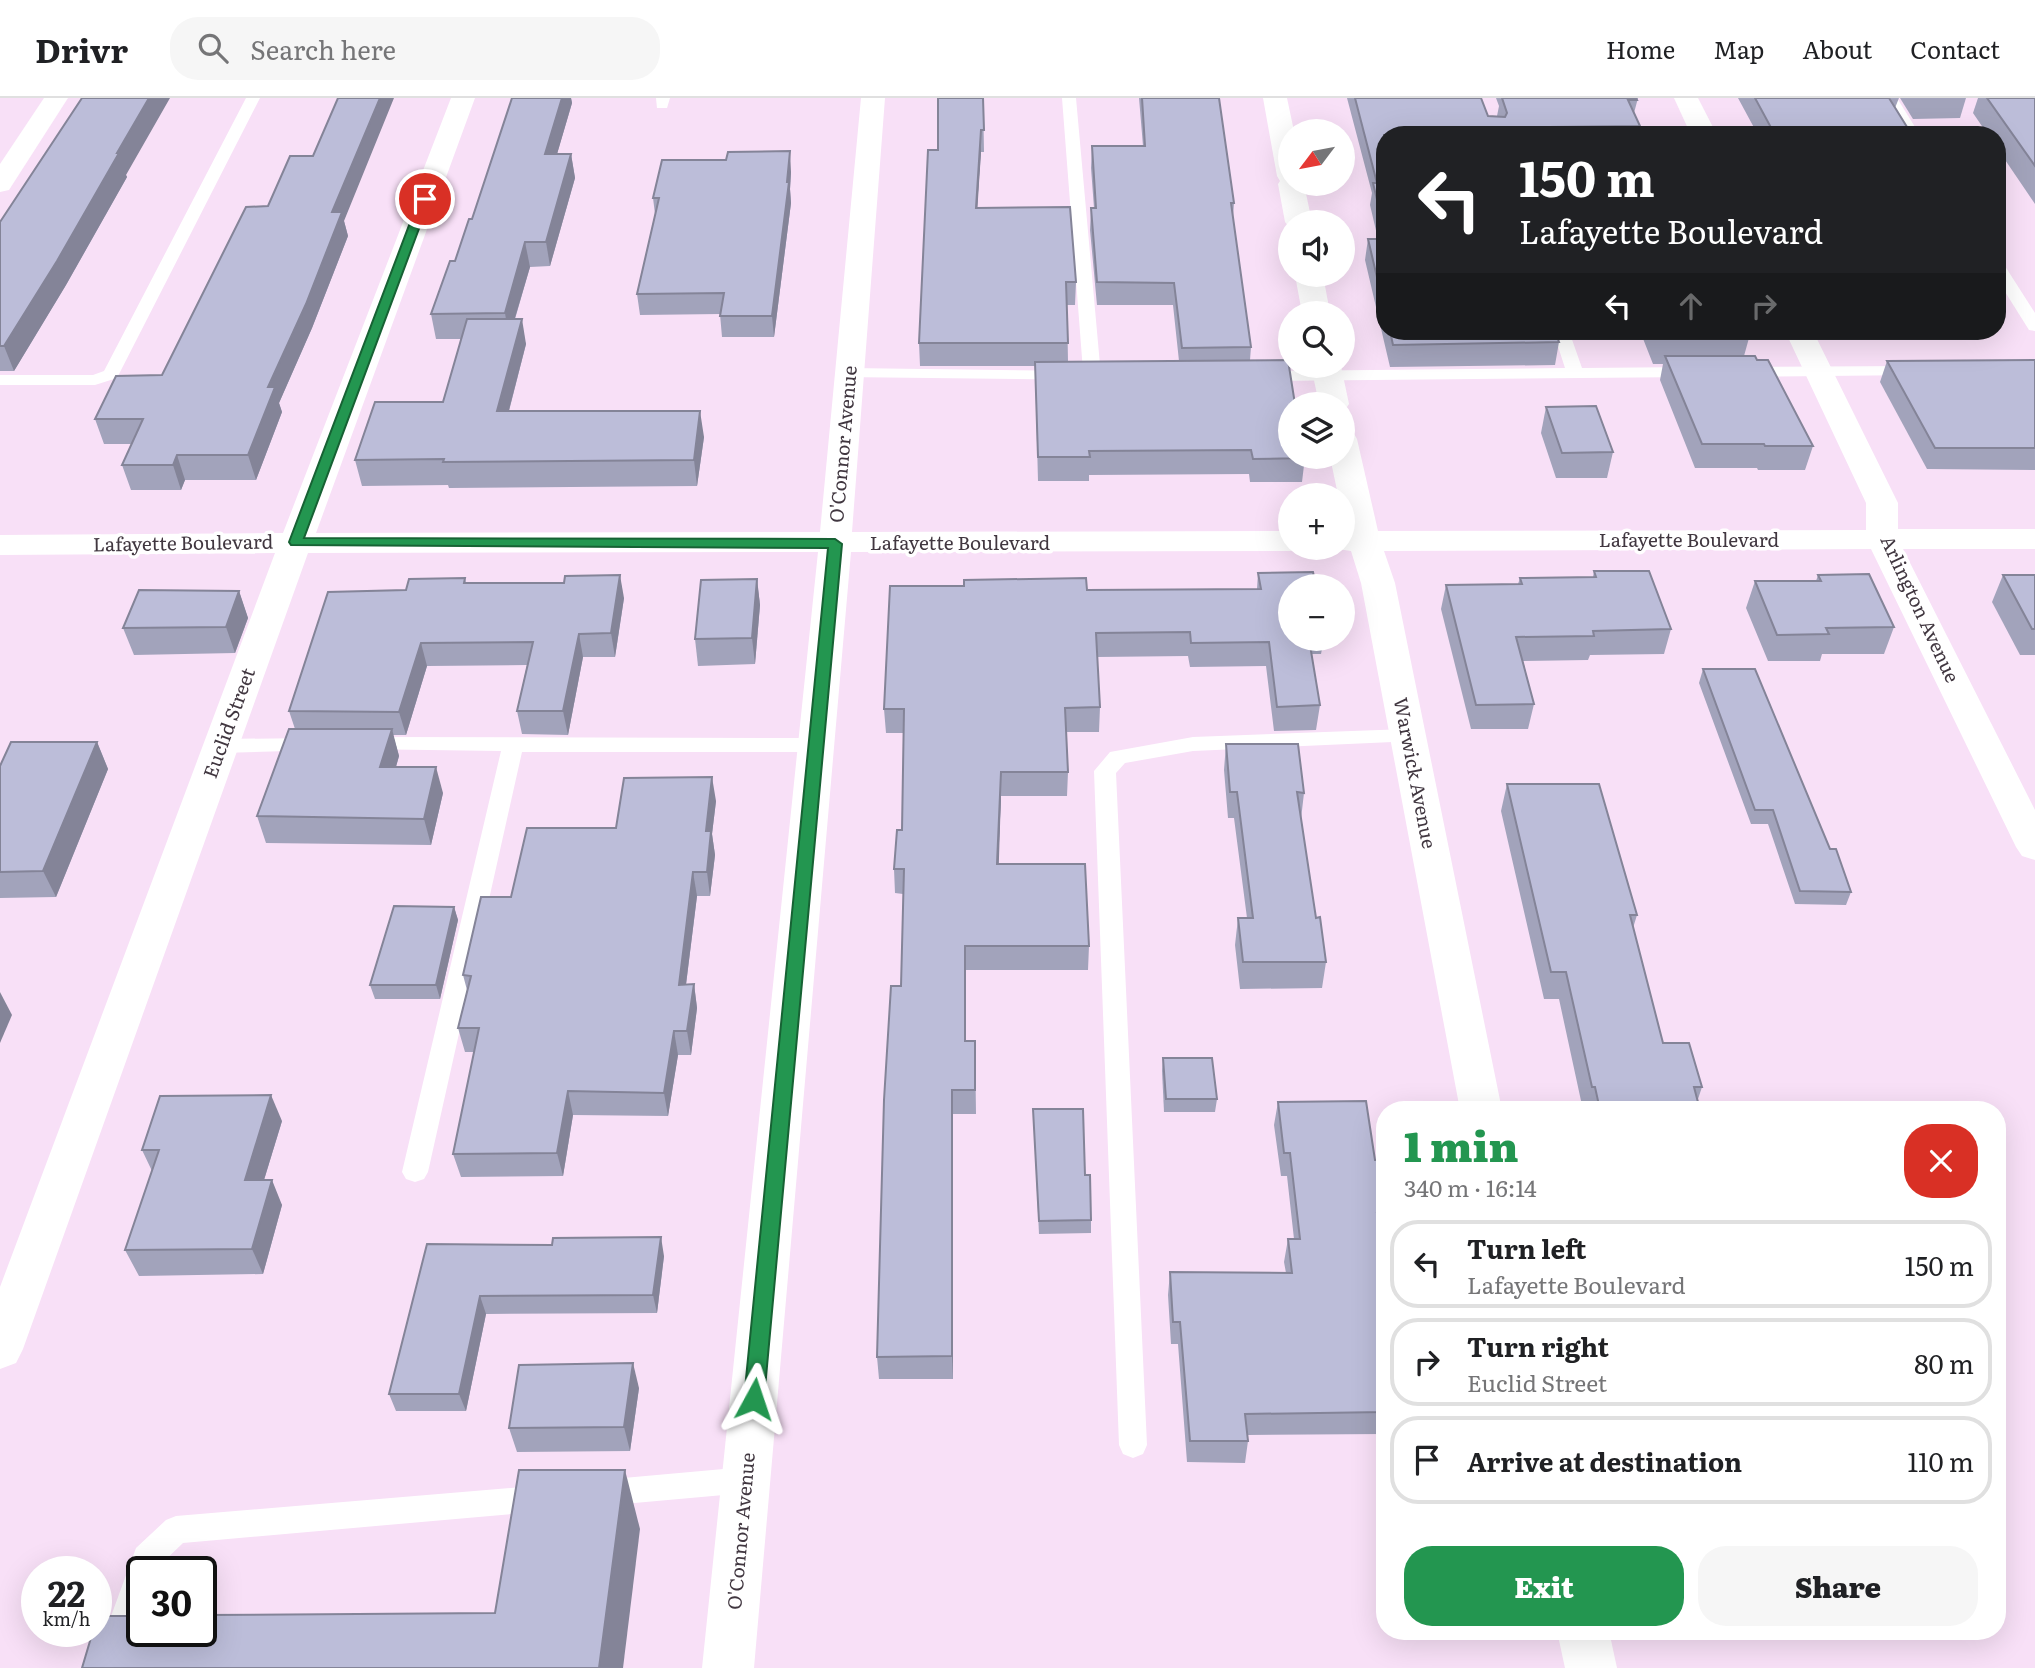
<!DOCTYPE html>
<html lang="en">
<head>
<meta charset="utf-8">
<style>
	:root { --surface:#fff; --page:#f6f6f6; --text:#202124; --muted:#757577; --line:#e0e0e0; --accent:#239650 }
	body { margin:0; font-family:Literata,serif; background:var(--page); color:var(--text); height:100vh; display:flex; flex-direction:column; font-size:26px; white-space:nowrap }
	* { box-sizing:border-box; margin:0 }
	p { font-size:23px; color:var(--muted) }
	.icon { flex:none; width:38px; height:38px; fill:none; stroke:currentColor; stroke-width:2; stroke-linecap:round; stroke-linejoin:round }
	.map { position:relative; flex:1; overflow:hidden }
	.details { position:absolute; left:1376px; top:1003px; width:630px; height:539px; display:flex; flex-direction:column; background:var(--surface); border-radius:28px; box-shadow:0 7px 28px #0002 }
	.details>* { flex:none }
	.guide { position:absolute; left:1376px; top:28px; width:630px; height:214px; border-radius:28px; box-shadow:0 7px 28px #0002; background:#202124; color:#fff; overflow:hidden }
	.needle { width:46px; rotate:238deg }
	.buttons { position:absolute; left:1278px; top:21px; display:grid; gap:14px }
	.buttons a { display:grid; place-items:center; width:77px; height:77px; border-radius:50%; background:var(--surface); box-shadow:0 7px 28px #0002; font-size:35px }
	.speed { position:absolute; left:21px; top:1458px; display:flex; gap:14px; font-size:35px; font-weight:700; text-align:center }
	.speed>* { display:grid; place-content:center; width:91px; height:91px; border-radius:50%; background:var(--surface); box-shadow:0 7px 28px #0002; line-height:1 }
	.speed small { font-size:18px; font-weight:400 }
	.speed .limit { border:4px solid #111; border-radius:10px; background:#fff; color:#111 }
	.pin { position:absolute; display:grid; place-items:center; width:60px; height:60px; color:#fff; margin:-30px; border:4px solid #fff; border-radius:50%; box-shadow:0 2px 7px #0007 }
	.me { position:absolute; width:77px; margin:-38px; rotate:5deg; stroke-linejoin:round; filter:drop-shadow(0 0 5px #0008) }
	.turn { display:flex; align-items:center; gap:24px; height:147px; padding:0 28px; font-size:32px }
	.turn .icon { width:91px; height:91px; stroke-width:2.5 }
	.turn b { display:block; font-size:49px; line-height:60px }
	.lanes { display:flex; align-items:center; height:66px; padding:0 28px; background:#0003; justify-content:center; gap:35px; direction:ltr }
	.lanes .off { opacity:.35 }
	.round { display:grid; place-items:center; flex:none; width:74px; height:74px; border-radius:28px; background:var(--page) }
	.head { display:flex; align-items:center; justify-content:space-between; height:119px; padding:0 28px }
	h1 { font-size:42px; font-weight:800; line-height:52px; color:var(--accent) }
	.primary-button { display:flex; gap:14px; margin-top:auto; padding:14px 28px }
	.primary-button a { flex:1; height:80px; border-radius:28px; background:var(--accent); color:#fff; font-size:28px; font-weight:800; line-height:80px; text-align:center }
	.primary-button a+a { background:var(--page); color:var(--text) }
	ul { padding:0; list-style:none }
	li { display:flex; align-items:center; gap:21px; height:88px; margin:0 14px 10px; padding:0 14px; border:4px solid var(--line); border-radius:28px }
	li div { flex:1 }
	li b { display:block; font-size:26px }
	li em { font-style:normal }
	header { display:flex; align-items:center; gap:42px; box-sizing:border-box; height:98px; padding:0 35px; background:var(--surface); border-bottom:2px solid var(--line) }
	header strong { font-size:33px }
	nav { display:flex; gap:38px; margin-inline-start:auto; font-size:24px }
	.search { width:490px; height:63px; background:var(--page); display:flex; align-items:center; gap:18px; box-sizing:border-box; padding:0 24px; border-radius:28px; color:var(--muted); font-size:26px }
	.map>svg:first-child { display:block }
</style>
</head>
<body>
<header>
<strong>Drivr</strong>
<div class="search"><svg class="icon" aria-label="search" viewBox="0 0 24 24"><circle cx="10" cy="10" r="6"/><path d="M15 15l6 6"/></svg>Search here</div>
<nav><a>Home</a><a>Map</a><a>About</a><a>Contact</a></nav>
</header>
<div class="map">
<svg width="2035" height="1570" viewBox="0 0 2035 1570">
	<rect width="100%" height="100%" fill="#f8e0f7"/>
	<g fill="none" stroke-linecap="round" stroke-linejoin="round">
		<g fill="#fff" fill-rule="evenodd">
			<path d="M246 0H260L117 280 95 287H0V277H93L104 273Z"/>
			<path d="M656 0H670L667 10H657Z"/>
			<path d="M1062 0H1076L1101 278 1098 282 843 279 840 275 843 271 849 270 1083 273Z"/>
			<path d="M1883 0H1897L1920 37H1905Z"/>
			<path d="M1997 163 2003 165 2035 215V233L2029 232 1997 181Z"/>
			<path d="M1553 233H1569L1582 270 1692 269 1701 274 1692 279 1261 283 1252 278 1261 273 1565 270Z"/>
			<path d="M1913 268 1922 273 1919 277 1744 279 1735 274 1744 269Z"/>
			<path d="M1407 631 1415 633 1418 638 1415 643 1193 653 1125 665 1116 675 1147 1347 1143 1356 1133 1360 1123 1356 1119 1347 1094 673 1110 654 1193 639Z"/>
			<path d="M364 639 816 640 824 642 827 647 824 652 816 654H522L428 1074 424 1081 415 1084 406 1081 402 1074 501 653 356 651 353 646 356 641Z"/>
			<path d="M313 640 321 642 324 647 321 652 220 655 212 653 209 648 212 643 220 641Z"/>
			<path d="M746 1369 756 1373 760 1382 756 1391 746 1395 601 1408 591 1404 587 1395 591 1386 601 1382Z"/>
			<path d="M546 1387 556 1391 561 1400 556 1409 546 1413 183 1445 158 1469 156 1474H142V1515L122 1570H92L136 1450 166 1422 176 1418Z"/>
		</g>
		<g fill="#fff" fill-rule="evenodd">
			<path d="M44 0H68L9 92 0 94V66Z"/>
			<path d="M451 0H475L316 435 820 434 861 0H885L852 434 1290 433V450H1302L1290 453 851 454 754 1570H702L818 454 308 455 23 1251 16 1265 0 1271V1189L275 455 0 457V437L283 435Z"/>
			<path d="M1263 0H1287L1294 33H1290V86H1304L1312 124H1290V130L1285 124 1278 86 1280 83 1277 78Z"/>
			<path d="M1674 0H1698L1717 37H1691Z"/>
			<path d="M1295 177H1323L1330 215H1302Z"/>
			<path d="M1785 233H1813L1898 405V431H2035V451H1903L2035 712V762L2022 758 2016 749 1871 451 1384 453 1395 485 1502 1012H1460L1361 485 1351 453 1330 450H1342V433H1346L1342 397H1338L1330 359H1342V332L1353 334 1357 341 1378 433 1866 432V405Z"/>
			<path d="M1311 268H1341L1349 306 1345 312 1342 313V306H1319Z"/>
			<path d="M1557 1533H1609L1617 1570H1565Z"/>
		</g>
	</g>
	<g fill="#a2a3bb">
		<path d="M512 0H571L572 5 557 56H571L575 80 550 168 530 169 515 221 526 246 509 313 704 339 697 388 449 390 448 387 362 388 355 362 443 304 461 241H436L431 216 455 163 472 121Z"/>
		<path d="M983 0 984 54H981L977 110 1076 184 1075 207H1067L1068 264 1179 263 1173 207H1097L1090 132 1091 110H1094L1091 70 1092 48H1143L1139 0H1219L1234 105 1233 119 1251 249 1250 262 1305 359 1302 384H1250L1249 376 1089 377V383H1038L1035 268H920L919 245 938 52Z"/>
		<path d="M1347 0H1481L1488 18H1497L1499 8 1496 0H1638L1634 15 1640 28 1638 37H1384V233H1556L1559 244 1555 267 1390 269 1365 162 1368 141H1378L1370 107 1372 95Z"/>
		<path d="M1738 0H1899L1895 10 1912 37H1758Z"/>
		<path d="M1900 0H1966L1960 20 1913 21Z"/>
		<path d="M1978 0H2035V106L1997 50V37H1988L1973 15Z"/>
		<path d="M791 74 790 91 791 105 774 239H722L720 216 640 217 637 196 655 116 653 100Z"/>
		<path d="M126 77 127 79 66 187 14 273H0V124Z"/>
		<path d="M344 123 348 138 312 230 279 305 282 314 256 382H185L181 392H131L122 367 131 346H104L95 321 162 277Z"/>
		<path d="M1640 233H1746L1749 240 1744 258 1757 262 1813 348 1805 372H1758L1757 370H1695L1660 282 1663 266H1653Z"/>
		<path d="M2035 262V372L1927 371 1880 284 1887 263Z"/>
		<path d="M1546 309 1613 354 1607 380H1556L1541 335Z"/>
		<path d="M1594 473 1671 531 1664 556 1590 557 1588 562 1523 563 1534 606 1528 631H1471L1441 511 1446 487 1518 486 1520 480 1593 479Z"/>
		<path d="M1258 475 1290 541H1324L1321 556H1311L1320 607 1316 632 1274 633 1266 568 1190 569 1188 558 1097 559 1100 609 1099 634H1066L1068 674 1067 698H1001L998 766 1089 848 1088 872H966L965 943H975L976 1016H953V1281H879L877 1259 901 888 903 796 895 795 894 771 902 732 904 635H886L884 611 1087 492 1257 491Z"/>
		<path d="M1818 477 1894 529 1884 556H1822L1820 563H1768L1746 510 1755 483H1816Z"/>
		<path d="M2003 477H2035V557H2020L1992 504Z"/>
		<path d="M465 480 466 485 624 500 615 559H583L568 637 522 636 517 613 527 567 427 568 406 637H393L399 658 396 669 443 695 431 747 266 745 257 718 295 631 289 613 406 492Z"/>
		<path d="M757 481 760 507 755 566 698 568 695 541Z"/>
		<path d="M239 493 248 520 235 555 134 557 123 530Z"/>
		<path d="M1703 571 1830 751 1851 794 1846 807 1795 806 1768 726H1751L1699 585Z"/>
		<path d="M97 644 108 671 56 799 0 800V668Z"/>
		<path d="M1226 646 1304 695 1301 721 1316 820 1326 864 1322 890 1240 891 1235 847 1238 820H1247L1234 720H1228L1224 672Z"/>
		<path d="M1507 686 1637 817 1633 830 1663 945 1702 989 1698 1001 1700 1012H1583L1559 901H1544L1501 713Z"/>
		<path d="M716 703 712 736 715 757 710 798H697L686 887 694 886 697 910 691 957H678L668 1018 573 1017 563 1078 461 1079 453 1056 474 954H465L458 930 467 892 463 877 511 799 616 730Z"/>
		<path d="M454 809 458 822 440 901H375L370 887Z"/>
		<path d="M1163 960 1217 1001 1215 1014H1164L1162 973Z"/>
		<path d="M1278 1004 1384 1115V1138H1381L1384 1157V1336L1247 1337 1248 1343 1245 1365 1187 1364 1178 1246H1171L1168 1197 1170 1174 1286 1175 1284 1164 1288 1141H1294L1287 1078H1281L1274 1027Z"/>
		<path d="M1033 1011 1085 1077 1091 1122V1135L1039 1136Z"/>
		<path d="M282 1023 264 1082 282 1107 263 1176 139 1178 125 1152 152 1073 142 1052Z"/>
		<path d="M427 1146 664 1158 657 1215 486 1216 466 1313H396L389 1296Z"/>
		<path d="M639 1290 630 1353 517 1354 509 1330Z"/>
	</g>
	<g fill="#848498">
		<path d="M149 0H170L126 77 127 79 66 187 14 273 4 248Z"/>
		<path d="M380 0H394L344 123 348 138 312 230 279 305 282 314 256 382 248 357 268 289 332 114Z"/>
		<path d="M562 0H571L572 5 550 80 545 56Z"/>
		<path d="M981 32V54L976 132V110Z"/>
		<path d="M790 53 791 74 790 91 791 105 774 239 772 218Z"/>
		<path d="M571 56 575 80 550 168 546 144Z"/>
		<path d="M525 144 530 169 509 240 505 215Z"/>
		<path d="M522 221 526 246 502 339 497 313Z"/>
		<path d="M700 313 704 339 697 388 694 362Z"/>
		<path d="M177 357 185 382 181 392 173 367Z"/>
		<path d="M620 477 624 500 615 559 611 535Z"/>
		<path d="M757 481 760 507 755 566 752 540Z"/>
		<path d="M239 493 248 520 235 555 226 529Z"/>
		<path d="M579 536 583 559 568 637 563 613Z"/>
		<path d="M421 545 427 568 406 637 399 614Z"/>
		<path d="M392 631 399 658 388 696 380 669Z"/>
		<path d="M97 644 108 671 56 799 43 773Z"/>
		<path d="M436 669 443 695 431 747 424 721Z"/>
		<path d="M1001 674V698L998 790 997 766Z"/>
		<path d="M712 679 716 703 712 736 715 757 710 798 707 774 706 733Z"/>
		<path d="M693 774 697 798 683 910 679 887Z"/>
		<path d="M454 809 458 822 440 901 436 887Z"/>
		<path d="M965 848 966 872 965 967Z"/>
		<path d="M694 886 697 910 691 957 687 933Z"/>
		<path d="M0 894 12 917 0 945Z"/>
		<path d="M674 933 678 957 668 1018 664 995Z"/>
		<path d="M952 992 953 1016V1281L952 1258Z"/>
		<path d="M568 993 573 1017 563 1078 557 1055Z"/>
		<path d="M271 997 282 1023 256 1108 245 1082Z"/>
		<path d="M272 1082 282 1107 263 1176 252 1151Z"/>
		<path d="M661 1139 664 1158 657 1215 653 1197Z"/>
		<path d="M480 1198 486 1216 466 1313 459 1296Z"/>
		<path d="M633 1265 639 1290 630 1353 624 1329Z"/>
		<path d="M625 1372 640 1431 623 1570H599Z"/>
	</g>
	<g fill="#bcbdd9" stroke="#848498" stroke-width="2">
		<path d="M82 0H149L117 55H119L57 163 4 248H0V124Z"/>
		<path d="M338 0H380L332 114H342L306 206 268 289H275L248 357H177L173 367H122L143 321H95L116 278 162 277 246 109 268 108 290 58H313Z"/>
		<path d="M512 0H562L545 56H571L546 144H525L505 215 431 216 450 163H455L469 121H472Z"/>
		<path d="M938 0H983L984 32H981L976 110 1070 109 1076 184H1066L1068 245H919L928 52H938Z"/>
		<path d="M1142 0H1219L1234 105H1231L1251 249 1182 250 1174 185 1097 184 1091 110H1096L1092 48H1145Z"/>
		<path d="M1355 0H1481L1488 18 1505 19 1507 15 1502 0H1636L1637 2H1628L1640 28 1550 29 1553 37H1384V131L1373 85H1377Z"/>
		<path d="M1755 0H1889L1912 37H1775Z"/>
		<path d="M1987 0H2035V68Z"/>
		<path d="M790 53 787 84H789L772 218H720L724 195 637 196 659 100H653L662 62H726L728 54Z"/>
		<path d="M1368 141H1384V209Z"/>
		<path d="M467 221H522L497 313H700L694 362 443 364 444 361 355 362 375 304H443Z"/>
		<path d="M1390 233H1555L1559 244 1393 247Z"/>
		<path d="M1656 233H1746L1749 240 1659 241Z"/>
		<path d="M1665 258H1755L1757 262H1768L1813 348H1765L1764 346H1702Z"/>
		<path d="M1288 262 1295 306H1290V359H1305V360L1253 361 1251 352 1089 353 1090 359H1038L1035 264Z"/>
		<path d="M2035 262V350H1935L1887 263Z"/>
		<path d="M1596 308 1613 354 1562 355 1546 309Z"/>
		<path d="M1594 473H1649L1671 531 1593 533 1594 538 1516 539 1534 606 1476 607 1446 487 1522 486 1520 480 1596 479Z"/>
		<path d="M1313 474 1316 488H1290V541H1309L1320 607 1277 609 1269 544 1191 545 1190 534 1096 535 1100 609 1065 610 1068 674H1001L997 766H1085L1089 848H965V943H975V992H952V1258L877 1259 884 1002 891 888H901L904 771H894L897 732H902L904 611H884L890 488H964V482L1086 480 1087 492 1261 491 1258 475Z"/>
		<path d="M1869 476 1894 529 1826 530 1829 536 1777 537 1755 483H1821L1818 477Z"/>
		<path d="M620 477 611 535 579 536 563 613H517L533 544 421 545 399 614 289 613 328 494 406 492 409 481 465 480 464 485H564L565 478Z"/>
		<path d="M2003 477H2035V531H2032Z"/>
		<path d="M757 481 752 540 695 541 701 482Z"/>
		<path d="M139 492 239 493 226 529 123 530Z"/>
		<path d="M1703 571H1755L1830 751H1836L1851 794 1800 793 1773 712H1755Z"/>
		<path d="M289 631H392L380 669H436L424 721 257 718Z"/>
		<path d="M11 644H97L43 773 0 774V668Z"/>
		<path d="M1226 646H1298L1304 695 1297 694 1316 820 1320 819 1326 864H1243L1238 820H1253L1237 694H1230Z"/>
		<path d="M712 679 706 733H711L707 774H693L679 887 694 886 687 933H674L664 995 568 993 557 1055 453 1056 479 930H458L471 878 463 877 481 799H511L527 730H616L624 680Z"/>
		<path d="M1507 686H1599L1637 817H1630L1663 945H1689L1702 989H1694L1700 1012H1600L1595 989H1592L1566 874H1551Z"/>
		<path d="M394 808 454 809 436 887H370Z"/>
		<path d="M1163 960H1212L1217 1001H1166Z"/>
		<path d="M271 997 245 1082H272L252 1151 125 1152 159 1052H142L160 998Z"/>
		<path d="M1366 1003 1375 1062H1381L1384 1083V1115H1377L1384 1157V1198H1381L1384 1217V1314L1245 1316 1248 1343H1190L1180 1224H1173L1170 1174 1292 1175 1288 1141H1300L1290 1055H1284L1278 1004Z"/>
		<path d="M1033 1011H1083L1085 1077H1090L1091 1122 1039 1123Z"/>
		<path d="M661 1139 653 1197 480 1198 459 1296H389L427 1146 552 1147 553 1140Z"/>
		<path d="M633 1265 624 1329 509 1330 519 1267Z"/>
		<path d="M519 1372H625L599 1570H82L93 1533H96V1522L97 1518H142V1533H201V1517L495 1515Z"/>
	</g>
	<path fill="#239650" stroke="#176234" stroke-width="2" d="M425 98 430 101 304 440 835 441 842 446 764 1301 761 1307 754 1309 747 1307 744 1301 828 450 291 447 289 444 419 101Z"/>
	<g text-anchor="middle" stroke-width="7" stroke-linejoin="round" paint-order="stroke">
		<g font-size="19" fill="#413740" stroke="#fff">
			<text transform="translate(843 346) rotate(-85)" y="7">O'Connor Avenue</text>
			<text x="1689" y="449">Lafayette Boulevard</text>
			<text transform="translate(183 445) rotate(-1)" y="7">Lafayette Boulevard</text>
			<text x="960" y="452">Lafayette Boulevard</text>
			<text transform="translate(1920 511) rotate(65)" y="7">Arlington Avenue</text>
			<text transform="translate(229 625) rotate(-70)" y="7">Euclid Street</text>
			<text transform="translate(1415 675) rotate(79)" y="7">Warwick Avenue</text>
			<text transform="translate(741 1433) rotate(-85)" y="7">O'Connor Avenue</text>
		</g>
	</g>
</svg>
<div class="buttons">
<a><svg class="needle" viewBox="-14 -14 28 28"><path d="M0-13l5 13h-10z" fill="#e53935"/><path d="M0 13l5-13h-10z" fill="#757577"/></svg></a>
<a><svg class="icon" aria-label="sound" viewBox="0 0 24 24"><path d="M4 9h4l5-4v14l-5-4H4zM17 9q2 3 0 6"/></svg></a>
<a><svg class="icon" aria-label="search" viewBox="0 0 24 24"><circle cx="10" cy="10" r="6"/><path d="M15 15l6 6"/></svg></a>
<a><svg class="icon" aria-label="layers" viewBox="0 0 24 24"><path d="M12 4l9 5-9 5-9-5zM3 14l9 5 9-5"/></svg></a>
<a>+</a>
<a>−</a>
</div>
<div class="speed"><div>22<small>km/h</small></div><div class="limit">30</div></div>
<div class="pin" style="left:425px;top:101px;background:#d93025"><svg class="icon" aria-label="arrive" viewBox="0 0 24 24"><path d="M6 21V4h12l-3 4 3 4H6"/></svg></div>
<svg class="me" style="left:754px;top:1301px" viewBox="-20 -20 40 40"><path d="M0-17L14 15 0 8-14 15z" fill="#239650" stroke="#fff" stroke-width="4"/></svg>
<div class="guide">
<div class="turn"><svg class="icon" aria-label="left" viewBox="0 0 24 24"><path d="M17 20v-9H6M10 6l-5 5 5 5"/></svg><div><b>150 m</b>Lafayette Boulevard</div></div>
<div class="lanes"><svg class="icon" aria-label="left" viewBox="0 0 24 24"><path d="M17 20v-9H6M10 6l-5 5 5 5"/></svg><svg class="icon off" aria-label="ahead" viewBox="0 0 24 24"><path d="M12 20V5M6 11l6-6 6 6"/></svg><svg class="icon off" aria-label="right" viewBox="0 0 24 24"><path d="M7 20v-9h11M14 6l5 5-5 5"/></svg></div>
</div>
<section class="details">
<div class="head"><div><h1>1 min</h1><p>340 m · 16:14</p></div><a class="round" style="background:#d93025;color:#fff"><svg class="icon" aria-label="close" viewBox="0 0 24 24"><path d="M6 6l12 12M18 6L6 18"/></svg></a></div>
<ul>
<li><svg class="icon" aria-label="left" viewBox="0 0 24 24"><path d="M17 20v-9H6M10 6l-5 5 5 5"/></svg><div><b>Turn left</b><p>Lafayette Boulevard</p></div><em>150 m</em></li>
<li><svg class="icon" aria-label="right" viewBox="0 0 24 24"><path d="M7 20v-9h11M14 6l5 5-5 5"/></svg><div><b>Turn right</b><p>Euclid Street</p></div><em>80 m</em></li>
<li><svg class="icon" aria-label="arrive" viewBox="0 0 24 24"><path d="M6 21V4h12l-3 4 3 4H6"/></svg><div><b>Arrive at destination</b></div><em>110 m</em></li>
</ul>
<div class="primary-button"><a>Exit</a><a>Share</a></div>
</section>
</div>
</body>
</html>
